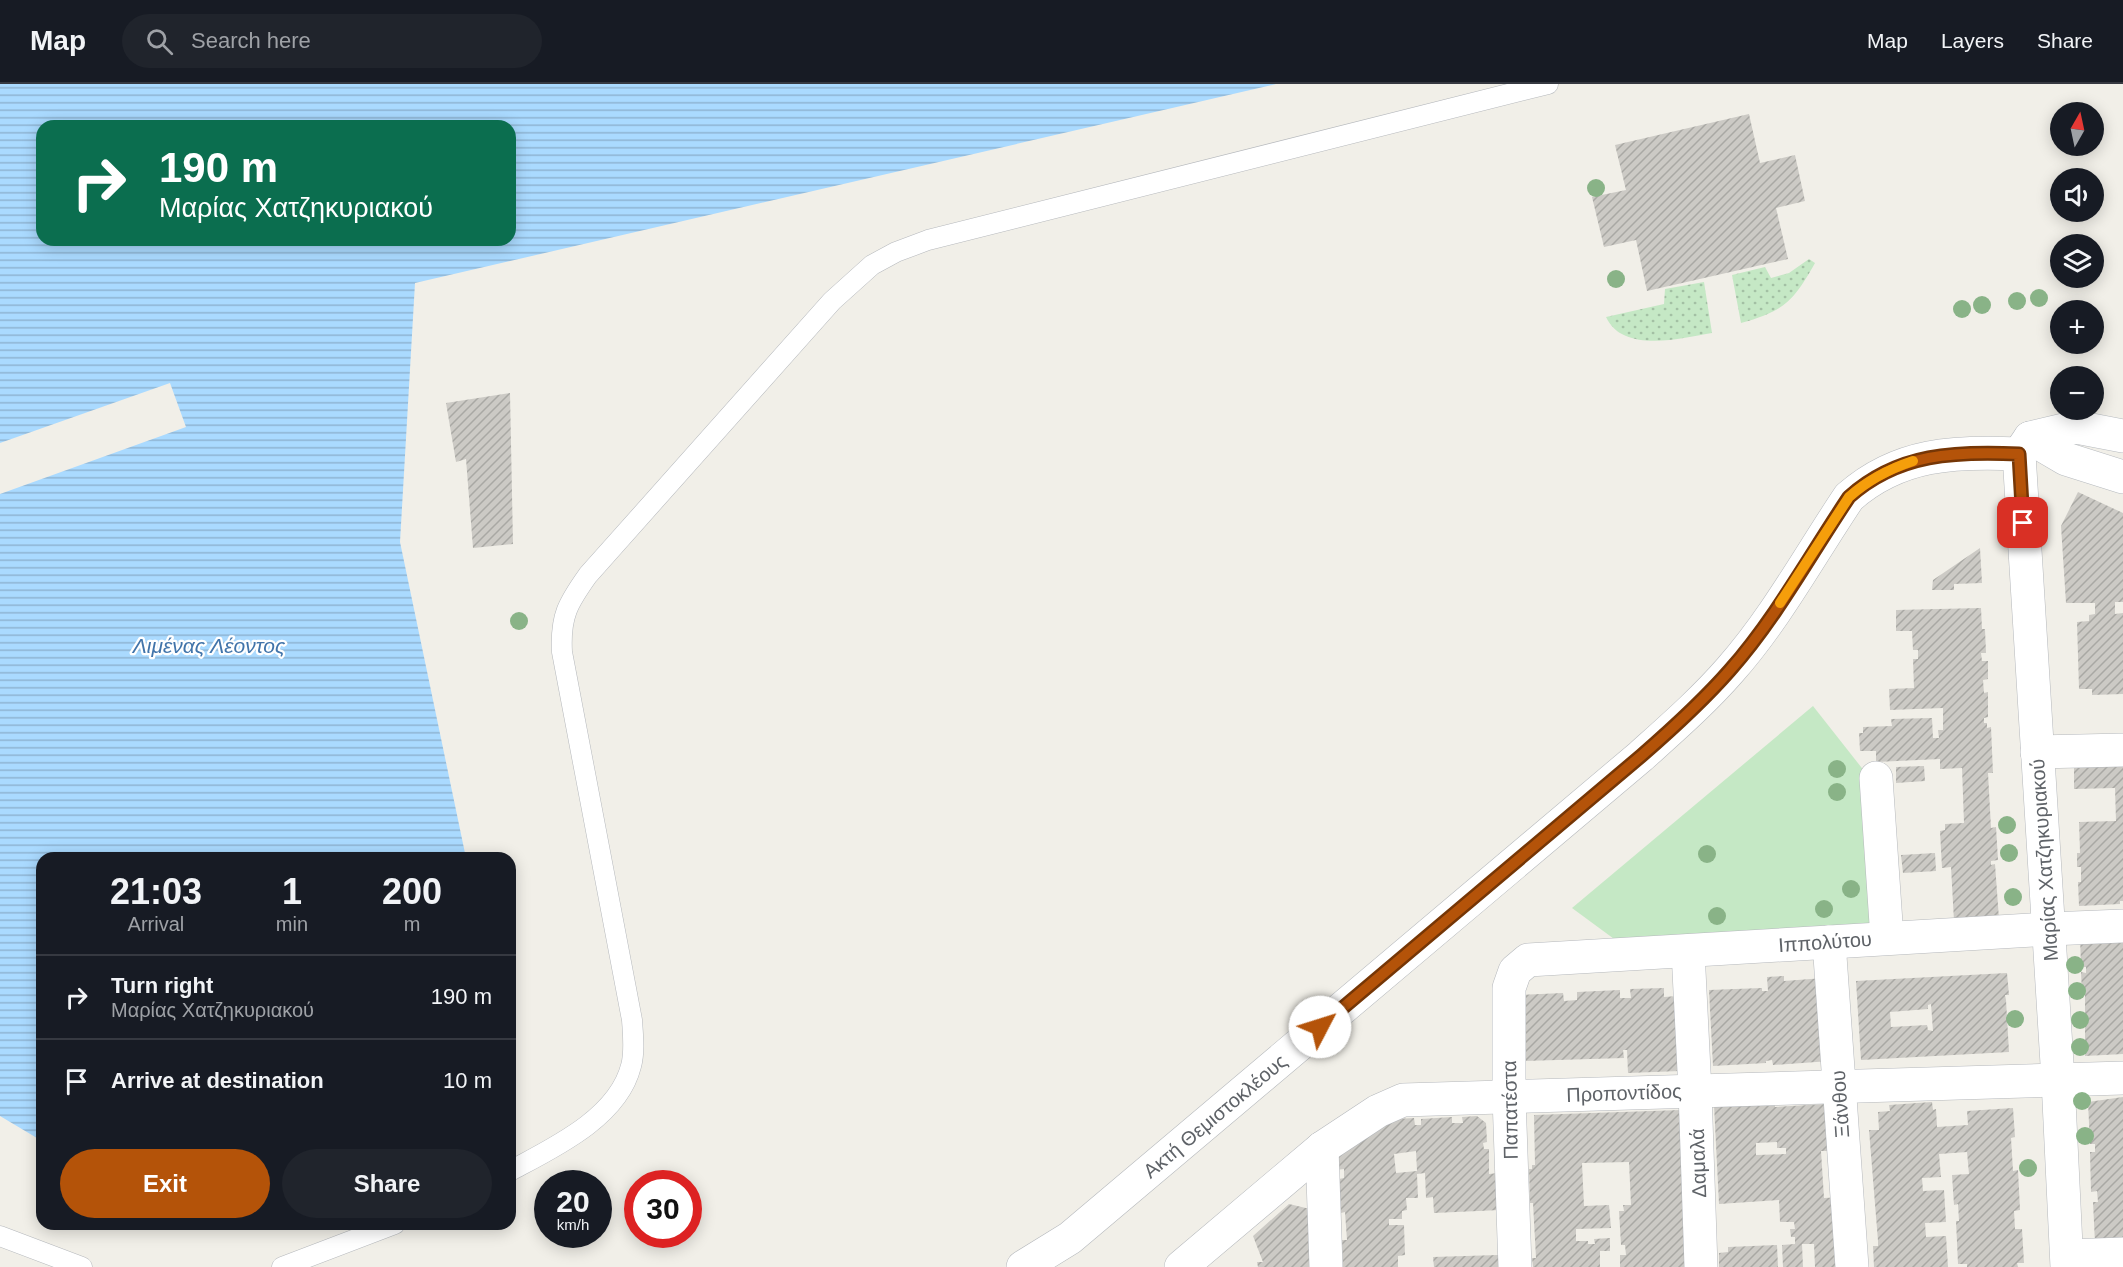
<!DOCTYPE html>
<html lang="en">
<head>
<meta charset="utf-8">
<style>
	:root { --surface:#171b24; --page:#20242c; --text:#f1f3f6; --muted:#9ea1a6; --line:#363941; --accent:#b45309 }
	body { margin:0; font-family:Helvetica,sans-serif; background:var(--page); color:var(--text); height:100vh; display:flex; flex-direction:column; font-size:22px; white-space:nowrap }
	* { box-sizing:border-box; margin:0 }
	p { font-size:20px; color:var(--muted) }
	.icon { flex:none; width:33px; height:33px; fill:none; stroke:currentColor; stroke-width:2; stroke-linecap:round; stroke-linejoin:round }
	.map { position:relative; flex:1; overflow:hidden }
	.drawer { position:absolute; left:36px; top:768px; width:480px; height:378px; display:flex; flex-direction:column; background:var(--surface); border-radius:18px; box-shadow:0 3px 15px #0003 }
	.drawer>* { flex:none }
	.banner { position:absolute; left:36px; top:36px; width:480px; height:126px; border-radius:18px; box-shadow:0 3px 15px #0003; background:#0b6e4f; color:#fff; overflow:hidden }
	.needle { width:39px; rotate:9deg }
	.tools { position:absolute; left:2050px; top:18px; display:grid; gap:12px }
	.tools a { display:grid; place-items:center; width:54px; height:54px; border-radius:50%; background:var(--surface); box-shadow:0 3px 15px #0003; font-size:30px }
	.speed { position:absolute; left:534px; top:1086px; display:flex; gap:12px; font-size:30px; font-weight:700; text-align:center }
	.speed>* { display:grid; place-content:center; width:78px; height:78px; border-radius:50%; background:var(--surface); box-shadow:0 3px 15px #0003; line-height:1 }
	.speed small { font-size:15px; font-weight:400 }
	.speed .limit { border:9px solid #d22; background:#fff; color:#111 }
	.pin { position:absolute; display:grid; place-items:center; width:51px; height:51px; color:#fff; margin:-26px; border-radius:12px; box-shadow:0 3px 9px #0006 }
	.me { position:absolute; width:66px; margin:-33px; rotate:50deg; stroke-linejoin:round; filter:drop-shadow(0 0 4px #0008) }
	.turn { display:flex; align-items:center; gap:21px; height:126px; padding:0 24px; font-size:27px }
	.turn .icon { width:78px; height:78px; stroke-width:2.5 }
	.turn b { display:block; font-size:42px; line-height:51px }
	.eta { display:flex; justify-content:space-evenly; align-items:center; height:102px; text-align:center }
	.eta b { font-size:36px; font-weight:700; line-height:42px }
	.button { display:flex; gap:12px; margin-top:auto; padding:12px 24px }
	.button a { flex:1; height:69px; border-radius:36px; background:var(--accent); color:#fff; font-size:24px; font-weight:700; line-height:69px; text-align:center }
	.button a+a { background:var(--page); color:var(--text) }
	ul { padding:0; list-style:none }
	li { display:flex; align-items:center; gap:18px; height:84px; padding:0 24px; border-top:2px solid var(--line) }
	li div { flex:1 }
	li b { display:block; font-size:22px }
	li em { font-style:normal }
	header { display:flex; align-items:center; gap:36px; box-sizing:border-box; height:84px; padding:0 30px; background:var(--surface); border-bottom:2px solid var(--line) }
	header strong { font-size:28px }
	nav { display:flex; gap:33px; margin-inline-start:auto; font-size:21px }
	.search { width:420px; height:54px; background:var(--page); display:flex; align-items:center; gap:15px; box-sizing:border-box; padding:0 21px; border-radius:33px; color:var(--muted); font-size:22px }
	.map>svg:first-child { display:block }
</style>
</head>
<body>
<header>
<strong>Map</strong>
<div class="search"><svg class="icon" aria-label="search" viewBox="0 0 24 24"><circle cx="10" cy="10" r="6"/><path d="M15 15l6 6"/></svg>Search here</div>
<nav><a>Map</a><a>Layers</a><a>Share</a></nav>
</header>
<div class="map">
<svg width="2123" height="1183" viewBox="0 0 2123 1183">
	<defs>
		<pattern id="grass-dots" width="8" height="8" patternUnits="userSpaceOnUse" patternTransform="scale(1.5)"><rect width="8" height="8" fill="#c5e8c5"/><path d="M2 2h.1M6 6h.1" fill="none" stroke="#a3c0a4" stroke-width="1.8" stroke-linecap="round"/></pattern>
		<pattern id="water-rules" width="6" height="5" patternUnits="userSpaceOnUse" patternTransform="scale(1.5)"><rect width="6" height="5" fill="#aadaff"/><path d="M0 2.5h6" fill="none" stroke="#8eb4d2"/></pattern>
		<pattern id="building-hatch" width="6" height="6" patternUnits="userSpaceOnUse" patternTransform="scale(1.5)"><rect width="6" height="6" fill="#cccac5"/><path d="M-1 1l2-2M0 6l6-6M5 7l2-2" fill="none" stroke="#a9a8a4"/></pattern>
	</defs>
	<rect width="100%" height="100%" fill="#f1efe8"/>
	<g fill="url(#grass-dots)">
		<path d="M1809 175 1815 179C1793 218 1784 227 1741 239L1732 191 1765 183 1771 194 1789 189Z"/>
		<path d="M1704 198 1712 249C1682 254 1623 270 1606 233L1664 220 1665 205Z"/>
	</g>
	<path fill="#c5e8c5" d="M1813 622 1865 688 1876 844 1625 863 1572 824Z"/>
	<path fill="url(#water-rules)" fill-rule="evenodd" d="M0 0H1276L415 199 400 458 466 774H42V1057L0 1032V410L186 343 170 299 0 359ZM42 42H510V156H42Z"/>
	<g fill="url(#building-hatch)" fill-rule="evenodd">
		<path d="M1749 30 1760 79 1795 71 1805 117 1776 124 1788 175 1647 207 1636 156 1604 163 1592 113 1626 106 1615 61Z"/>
		<path d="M510 309 513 460 473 464 466 375 456 378 446 319Z"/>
		<path d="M2078 408 2123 429V518H2115V530L2123 529V610L2092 611V605H2079L2077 538 2089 537V531L2095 530V519H2066L2061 442Z"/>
		<path d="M1980 464 1982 499 1954 500V506H1932L1933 496Z"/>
		<path d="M1981 524 1982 545H1985L1986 569H1981L1982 577H1988V595L1983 596 1984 609 1988 608V633L1984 634V639H1987V644L1991 643 1993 689H1988L1991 744 1996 743 1998 776 1991 777V781L1995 780 1999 835 1954 837 1951 783 1942 784 1940 747 1945 746V740L1964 739 1962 684 1940 685V675L1876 678V667H1860L1859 649H1863V643L1892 642 1891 635 1932 634 1933 654H1939L1938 646H1943V624L1890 626 1889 605 1914 604 1913 575H1918V566H1913L1912 547H1896V526Z"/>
		<path d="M2123 675V817H2120V820L2079 822 2078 798H2081V783H2077V769H2080L2079 738 2116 737 2115 704 2074 705V676Z"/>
		<path d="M1924 682 1925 697 1896 699V683Z"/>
		<path d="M1935 769 1936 787 1903 789 1901 771Z"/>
		<path d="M2123 850V970L2085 972V909H2082L2081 888 2086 889V883H2081L2080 852Z"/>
		<path d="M2007 889 2009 911H2005L2006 916 2009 968 1861 976 1856 897ZM1931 920 1933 947 1928 946 1927 941 1891 943 1890 928 1928 925V921Z"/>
		<path d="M1784 892V897L1824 894 1830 977 1773 981 1772 976 1766 977V979L1713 982 1709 906 1762 904V907H1768L1767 893Z"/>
		<path d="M1664 904V913L1677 912 1680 987 1628 989 1627 966H1623L1624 974 1522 977 1519 911 1563 909 1564 917 1577 916V908L1620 906V914H1631L1630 905Z"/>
		<path d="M2123 1013V1157L2095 1159 2093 1118H2098L2097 1107 2091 1108 2090 1068H2095V1060H2090L2088 1018Z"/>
		<path d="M1775 1018V1023L1826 1020 1828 1067H1821L1824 1114 1842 1113 1847 1183H1815L1814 1160H1802L1803 1183H1783L1782 1161 1795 1160V1153H1791L1790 1145H1795L1794 1138H1780L1779 1116 1719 1120 1714 1021ZM1777 1058V1064H1786V1070L1756 1071V1059Z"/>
		<path d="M1932 1018 1933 1026 1936 1025 1937 1043 1968 1041 1967 1027 2013 1024 2015 1053 2011 1054 2013 1087 2018 1086 2020 1126 2014 1127 2015 1145H2022L2024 1179H2017L2018 1183H1967V1180H1958L1956 1137H1959L1958 1120 1954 1121 1952 1091 1969 1090 1967 1068 1939 1070 1941 1093 1922 1094 1923 1107 1944 1106 1946 1138 1925 1139 1926 1153 1946 1152 1948 1183H1874L1873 1162H1878V1157L1869 1046H1879L1878 1028 1890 1027 1889 1021Z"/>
		<path d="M1681 1026 1690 1183H1620V1171H1626L1625 1161H1621L1619 1127H1624L1623 1121H1631L1629 1078 1582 1079 1584 1122 1609 1121 1611 1144 1576 1145V1157H1588V1160H1595L1594 1155 1610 1154V1167H1600V1183H1533L1532 1174H1536L1533 1119H1530L1529 1085H1532V1081H1535L1534 1031Z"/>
		<path d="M1477 1032 1486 1039 1487 1058 1483 1059 1484 1065H1489V1090L1498 1089 1500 1126 1434 1129 1433 1113 1426 1114 1425 1089 1417 1090 1418 1114H1406L1407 1126 1402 1127V1135H1389V1141H1404L1405 1171 1398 1172V1183H1343L1342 1156H1347L1345 1128 1341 1129 1339 1095 1344 1094V1085L1336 1086V1073L1377 1036 1414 1034 1415 1041H1421V1035L1452 1033V1039H1463L1462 1033ZM1416 1067 1417 1087 1396 1089 1394 1070Z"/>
		<path d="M1289 1120 1310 1125 1312 1183H1258L1257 1178H1263L1253 1152Z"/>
		<path d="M1777 1161 1778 1183H1719V1169L1728 1168V1163Z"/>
		<path d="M1498 1171 1499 1183H1434L1433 1173Z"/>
	</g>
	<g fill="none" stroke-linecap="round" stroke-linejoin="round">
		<defs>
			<g id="service">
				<path d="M510 1087C553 1064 618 1034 631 982 635 968 633 951 632 936L562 568C560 532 568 519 588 491L832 217 872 181 896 168 928 156 1548 0"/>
				<path d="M0 1152 82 1183"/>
				<path d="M282 1183 395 1140"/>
			</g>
			<g id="minor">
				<path d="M2037 668 2123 666"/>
				<path d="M1876 694 1887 854"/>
				<path d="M1829 858 1852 1183"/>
				<path d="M1688 867 1695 1007 1701 1183"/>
				<path d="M1322 1064 1326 1183"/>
				<path d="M2067 1172 2123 1170"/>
				<path d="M1023 1183 1070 1154 1641 672C1672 644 1703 617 1730 586 1776 534 1810 471 1849 413 1899 369 1955 367 2019 370"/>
				<path d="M1181 1183 1322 1064 1378 1027 1403 1016 2123 994"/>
				<path d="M1515 1183 1509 1013V904L1515 887 1528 876 2049 845 2123 842"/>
			</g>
			<path id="tertiary" d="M2019 370 2058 996 2067 1183"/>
			<g id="secondary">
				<path d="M2030 354 2066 375 2123 393"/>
				<path d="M2019 370 2030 354 2076 343 2123 352"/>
			</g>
		</defs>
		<use href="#service" stroke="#b5b8bc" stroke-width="21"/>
		<use href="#minor" stroke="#b5b8bc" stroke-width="34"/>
		<use href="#tertiary" stroke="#b5b8bc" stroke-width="34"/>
		<use href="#secondary" stroke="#b6babf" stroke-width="34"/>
		<use href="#service" stroke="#fff" stroke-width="20"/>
		<use href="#minor" stroke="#fff" stroke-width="33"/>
		<use href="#tertiary" stroke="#fff" stroke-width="33"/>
		<use href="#secondary" stroke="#fff" stroke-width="33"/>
	</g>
	<g fill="#89b387">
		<circle cx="1596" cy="104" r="9"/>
		<circle cx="1616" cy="195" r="9"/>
		<circle cx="2039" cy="214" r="9"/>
		<circle cx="2017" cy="217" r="9"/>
		<circle cx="1982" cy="221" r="9"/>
		<circle cx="1962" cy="225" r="9"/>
		<circle cx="519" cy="537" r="9"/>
		<circle cx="1837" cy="685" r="9"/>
		<circle cx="1837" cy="708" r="9"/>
		<circle cx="2007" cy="741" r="9"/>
		<circle cx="2009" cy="769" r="9"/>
		<circle cx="1707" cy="770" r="9"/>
		<circle cx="1851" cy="805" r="9"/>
		<circle cx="2013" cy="813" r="9"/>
		<circle cx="1824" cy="825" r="9"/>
		<circle cx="1717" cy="832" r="9"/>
		<circle cx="2075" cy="881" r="9"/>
		<circle cx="2077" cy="907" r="9"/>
		<circle cx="2015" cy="935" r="9"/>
		<circle cx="2080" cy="936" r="9"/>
		<circle cx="2080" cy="963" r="9"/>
		<circle cx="2082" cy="1017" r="9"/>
		<circle cx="2085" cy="1052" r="9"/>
		<circle cx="2028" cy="1084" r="9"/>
	</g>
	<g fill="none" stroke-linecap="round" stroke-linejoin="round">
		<defs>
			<path id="route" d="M1320 943 1641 672C1672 645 1703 617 1730 586 1776 534 1810 471 1849 413 1898 369 1956 367 2019 370L2023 439"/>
		</defs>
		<use href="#route" stroke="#753606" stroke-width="15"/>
		<use href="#route" stroke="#b45309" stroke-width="10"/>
		<path stroke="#f59e0b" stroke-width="10" d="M1780 519 1849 413C1868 396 1889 385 1913 377"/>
	</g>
	<g text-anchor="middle" stroke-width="4.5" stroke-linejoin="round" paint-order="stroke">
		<g font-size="20" fill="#5f6368" stroke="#fff">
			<text transform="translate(2044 776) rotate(-94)" y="7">Μαρίας Χατζηκυριακού</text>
			<text transform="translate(1825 858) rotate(-4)" y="7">Ιππολύτου</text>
			<text transform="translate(1624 1009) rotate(-2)" y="7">Προποντίδος</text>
			<text transform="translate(1840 1020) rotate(-94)" y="7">Ξάνθου</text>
			<text transform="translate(1510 1026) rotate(-91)" y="7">Παπατέστα</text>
			<text transform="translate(1215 1032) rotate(-40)" y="7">Ακτή Θεμιστοκλέους</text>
			<text transform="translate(1698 1079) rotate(-92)" y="7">Δαμαλά</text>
		</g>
		<g font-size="21" font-style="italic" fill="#4174aa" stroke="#fff">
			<text x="209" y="569">Λιμένας Λέοντος</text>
		</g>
	</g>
</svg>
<div class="tools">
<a><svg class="needle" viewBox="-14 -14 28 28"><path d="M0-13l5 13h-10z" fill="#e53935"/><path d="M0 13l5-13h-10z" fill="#9ea1a6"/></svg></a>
<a><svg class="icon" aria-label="sound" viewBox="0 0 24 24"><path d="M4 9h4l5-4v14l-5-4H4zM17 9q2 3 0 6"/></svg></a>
<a><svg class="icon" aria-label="layers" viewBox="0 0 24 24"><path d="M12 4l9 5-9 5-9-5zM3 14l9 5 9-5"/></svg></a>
<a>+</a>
<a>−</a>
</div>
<div class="speed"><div>20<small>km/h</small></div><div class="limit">30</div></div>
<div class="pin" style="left:2023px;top:439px;background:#d93025"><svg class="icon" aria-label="arrive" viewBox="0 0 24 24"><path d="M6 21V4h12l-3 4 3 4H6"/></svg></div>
<svg class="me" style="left:1320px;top:943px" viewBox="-20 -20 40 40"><circle r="19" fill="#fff"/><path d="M0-13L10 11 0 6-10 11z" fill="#b45309"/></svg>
<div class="banner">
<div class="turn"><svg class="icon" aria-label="right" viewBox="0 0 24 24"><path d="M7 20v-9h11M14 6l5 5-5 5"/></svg><div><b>190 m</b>Μαρίας Χατζηκυριακού</div></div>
</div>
<section class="drawer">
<div class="eta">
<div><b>21:03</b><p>Arrival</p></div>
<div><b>1</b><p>min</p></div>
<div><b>200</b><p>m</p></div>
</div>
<ul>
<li><svg class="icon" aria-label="right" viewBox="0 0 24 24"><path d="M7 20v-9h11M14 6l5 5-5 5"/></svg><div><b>Turn right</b><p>Μαρίας Χατζηκυριακού</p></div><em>190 m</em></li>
<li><svg class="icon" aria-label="arrive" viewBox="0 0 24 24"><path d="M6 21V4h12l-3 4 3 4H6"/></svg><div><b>Arrive at destination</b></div><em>10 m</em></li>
</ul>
<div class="button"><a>Exit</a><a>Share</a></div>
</section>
</div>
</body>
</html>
